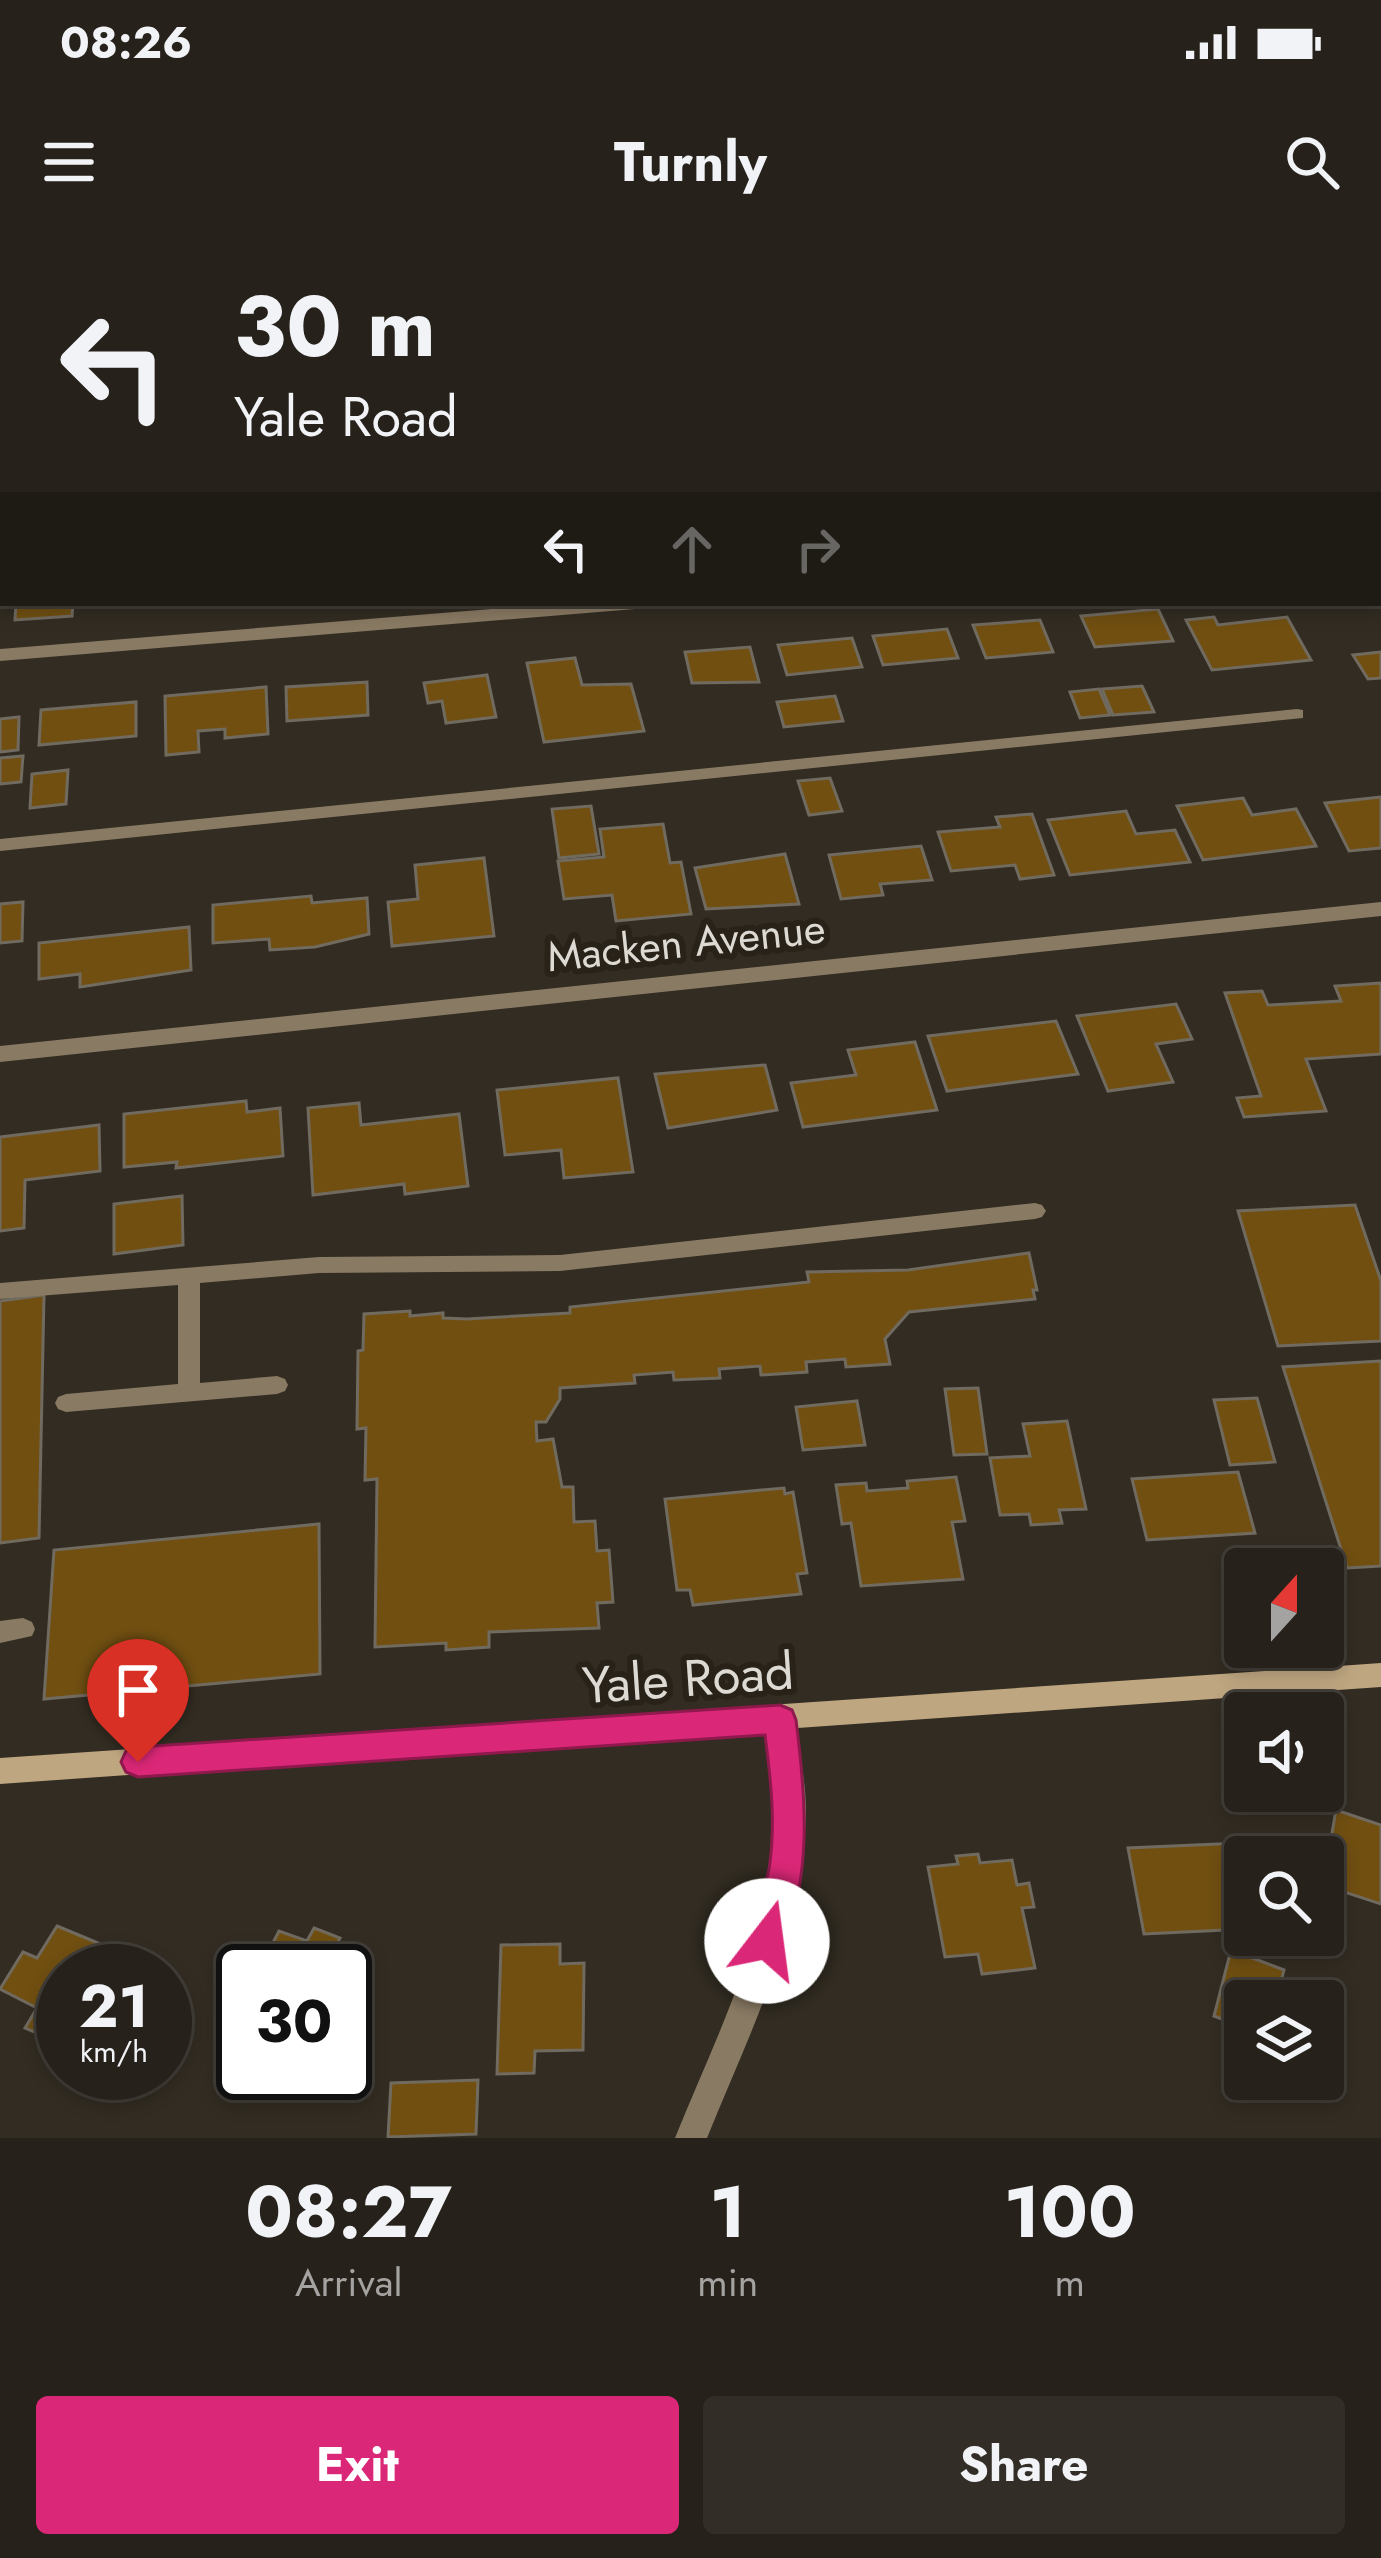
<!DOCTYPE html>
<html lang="en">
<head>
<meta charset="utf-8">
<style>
	:root { --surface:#26211a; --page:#322e27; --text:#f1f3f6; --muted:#a4a3a2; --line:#423e39; --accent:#db2777 }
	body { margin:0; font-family:Jost,sans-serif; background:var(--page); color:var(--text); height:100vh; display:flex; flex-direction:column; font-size:45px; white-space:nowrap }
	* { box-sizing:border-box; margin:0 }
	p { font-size:39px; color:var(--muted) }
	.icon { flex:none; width:66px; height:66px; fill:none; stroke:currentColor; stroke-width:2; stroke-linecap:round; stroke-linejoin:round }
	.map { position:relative; height:1898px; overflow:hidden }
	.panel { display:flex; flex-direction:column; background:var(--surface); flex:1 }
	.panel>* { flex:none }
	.guide { position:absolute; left:0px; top:0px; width:1383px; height:366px; box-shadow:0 6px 18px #0003,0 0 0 3px var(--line); background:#26211a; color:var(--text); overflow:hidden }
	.needle { width:78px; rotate:21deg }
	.controls { position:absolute; left:1224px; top:1308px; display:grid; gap:24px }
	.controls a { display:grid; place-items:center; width:120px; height:120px; border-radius:12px; background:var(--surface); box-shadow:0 6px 18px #0003,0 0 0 3px var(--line); font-size:60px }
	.speed { position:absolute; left:36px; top:1704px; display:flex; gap:24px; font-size:60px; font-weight:700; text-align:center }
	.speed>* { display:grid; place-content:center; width:156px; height:156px; border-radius:50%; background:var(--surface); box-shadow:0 6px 18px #0003,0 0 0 3px var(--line); line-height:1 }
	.speed small { font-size:30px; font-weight:400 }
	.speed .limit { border:6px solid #111; border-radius:18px; background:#fff; color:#111 }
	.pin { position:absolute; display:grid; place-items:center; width:102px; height:102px; color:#fff; margin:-123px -51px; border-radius:50% 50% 50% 0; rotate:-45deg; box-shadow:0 0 12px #0007 }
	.pin .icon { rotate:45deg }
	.me { position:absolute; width:132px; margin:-66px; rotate:15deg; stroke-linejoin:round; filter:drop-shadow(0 0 9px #0008) }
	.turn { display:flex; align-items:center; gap:42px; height:252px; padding:0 36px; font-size:54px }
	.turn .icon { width:156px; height:156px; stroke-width:2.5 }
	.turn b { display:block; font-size:84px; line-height:102px }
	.lanes { display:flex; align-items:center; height:114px; padding:0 36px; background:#0003; justify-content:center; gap:60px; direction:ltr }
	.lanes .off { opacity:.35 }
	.eta { display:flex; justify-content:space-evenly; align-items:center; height:204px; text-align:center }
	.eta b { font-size:72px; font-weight:700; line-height:84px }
	.cta { display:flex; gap:24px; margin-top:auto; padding:24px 36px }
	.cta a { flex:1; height:138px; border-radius:12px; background:var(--accent); color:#fff; font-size:48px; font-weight:700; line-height:138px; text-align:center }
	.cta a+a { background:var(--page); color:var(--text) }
	.status { display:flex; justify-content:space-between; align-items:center; height:84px; padding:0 60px; background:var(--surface); direction:ltr }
	.status svg { height:33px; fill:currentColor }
	header { display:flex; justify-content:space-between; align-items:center; height:156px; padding:0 36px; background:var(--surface); font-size:54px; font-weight:700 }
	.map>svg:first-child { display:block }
</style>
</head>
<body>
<div class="status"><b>08:26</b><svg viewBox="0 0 49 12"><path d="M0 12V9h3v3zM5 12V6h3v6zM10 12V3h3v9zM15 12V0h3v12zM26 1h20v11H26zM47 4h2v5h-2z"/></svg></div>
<header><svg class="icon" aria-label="menu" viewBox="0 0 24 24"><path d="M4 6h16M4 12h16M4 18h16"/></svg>Turnly<svg class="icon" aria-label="search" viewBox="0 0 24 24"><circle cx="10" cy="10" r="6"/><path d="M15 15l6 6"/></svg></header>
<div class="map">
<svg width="1381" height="1898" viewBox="0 0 1381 1898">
	<rect width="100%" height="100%" fill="#322c22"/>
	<path fill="#553c6b" d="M819 0H1381V7L1380 3Z"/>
	<g fill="#704f11" stroke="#716a5f" stroke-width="3">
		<path d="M16 363H73L72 376 15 380Z"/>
		<path d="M1158 369 1173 401 1095 407 1081 376Z"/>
		<path d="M1214 377 1218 385 1287 377 1311 420 1212 430 1186 380Z"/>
		<path d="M1040 380 1053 412 986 418 973 385Z"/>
		<path d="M947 389 958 418 883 425 873 396Z"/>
		<path d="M852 398 862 427 787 435 778 405Z"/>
		<path d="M750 407 759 442 692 443 685 412Z"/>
		<path d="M1381 412V438L1368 439 1353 415Z"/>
		<path d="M575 418 582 445 631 444 644 491 544 502 527 423Z"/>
		<path d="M487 435 496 477 446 483 442 461 428 463 424 443Z"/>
		<path d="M367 442 368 475 287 481 286 447Z"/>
		<path d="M1142 446 1154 472 1113 475 1102 449Z"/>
		<path d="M266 447 268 494 225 498V489L198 491 199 512 166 515 165 456Z"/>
		<path d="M1099 449 1110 475 1080 478 1070 452Z"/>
		<path d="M835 456 843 481 784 487 777 462Z"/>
		<path d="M136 462V496L39 505 41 470Z"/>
		<path d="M19 477 18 510 0 512V479Z"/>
		<path d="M23 516 21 542 0 544V518Z"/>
		<path d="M68 530 66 564 30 568 32 534Z"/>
		<path d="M830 538 842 571 809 575 798 541Z"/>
		<path d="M1381 557V608L1349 611 1325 563Z"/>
		<path d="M1243 558 1252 575 1296 569 1316 606 1203 620 1177 566Z"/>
		<path d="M591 566 599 614 559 618 552 569Z"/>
		<path d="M1126 571 1136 594 1175 590 1190 622 1070 635 1048 580Z"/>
		<path d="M1032 574 1054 635 1020 639 1015 625 951 631 938 592 1000 587 996 577Z"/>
		<path d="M663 584 670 623 681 622 691 674 616 681 612 655 564 659 558 621 604 617 600 589Z"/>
		<path d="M921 606 932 640 880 644 883 655 841 659 829 615Z"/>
		<path d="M785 614 799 664 706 669 695 628Z"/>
		<path d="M484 618 494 696 392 706 388 662 418 659 415 625Z"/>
		<path d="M311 656 312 663 367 658 369 694 315 707 270 710 269 699 213 703V665Z"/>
		<path d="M23 662 22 701 0 703V664Z"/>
		<path d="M189 687 191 730 80 747V734L39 739V703Z"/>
		<path d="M1381 743V814L1306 819 1326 871 1244 877 1237 858 1261 856 1225 753 1262 751 1268 765 1341 761 1335 746Z"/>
		<path d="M1176 764 1192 799 1156 804 1173 842 1108 851 1077 776Z"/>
		<path d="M1056 781 1078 834 947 851 928 796Z"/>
		<path d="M915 802 937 870 803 887 791 843 856 835 848 810Z"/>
		<path d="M765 825 777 870 668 888 655 834Z"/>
		<path d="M618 838 633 932 564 938 561 910 505 915 497 850Z"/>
		<path d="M246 861 247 872 280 868 283 916 176 928 177 922 124 927V874Z"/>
		<path d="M359 863 361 885 459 874 468 946 405 954 404 944 313 955 308 868Z"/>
		<path d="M99 885 100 931 25 940 24 988 0 991V897Z"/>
		<path d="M182 956 183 1005 114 1014V964Z"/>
		<path d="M1355 965 1381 1041V1101L1278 1106 1238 971Z"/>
		<path d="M1029 1013 1037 1050H1033L1035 1059 909 1072 885 1099 890 1124 846 1127 845 1119 806 1122 807 1132 761 1135 760 1126 719 1129 720 1138 674 1140 673 1132 634 1135 635 1143 560 1148V1159L546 1182H536L537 1201 553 1199 562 1247H573L574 1282 595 1281 597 1311 609 1310 613 1362 597 1363 599 1388 489 1392V1407L446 1410V1403L375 1407 377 1239 365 1240 366 1188 357 1189 358 1111 363 1110 364 1074 410 1071V1076L443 1073V1078L467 1079 570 1073V1067L809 1042 807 1032 908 1030Z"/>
		<path d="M44 1055 39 1298 0 1303V1061Z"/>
		<path d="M1381 1121V1326L1347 1328 1283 1127Z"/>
		<path d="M978 1148 987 1214 954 1215 945 1149Z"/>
		<path d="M1257 1158 1275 1222 1230 1225 1214 1160Z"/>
		<path d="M857 1161 865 1205 803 1210 796 1167Z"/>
		<path d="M1067 1181 1086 1269 1059 1270 1062 1283 1031 1285 1029 1274 1000 1275 990 1218 1030 1216 1023 1184Z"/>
		<path d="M1238 1232 1255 1293 1147 1300 1132 1239Z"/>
		<path d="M956 1237 965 1281 952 1282 963 1339 861 1346 851 1283 842 1284 836 1245 866 1243 867 1251 908 1248 907 1241Z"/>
		<path d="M784 1248 785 1254 793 1252 807 1333 797 1334 801 1354 693 1365 690 1350H677L665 1259Z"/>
		<path d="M319 1284 320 1434 44 1459 54 1310Z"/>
		<path d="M1336 1570 1381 1585V1664L1323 1645Z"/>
		<path d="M1240 1603 1245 1689 1144 1694 1128 1608Z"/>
		<path d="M978 1614 980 1623 1012 1620 1017 1645 1029 1643 1034 1667 1022 1668 1035 1728 982 1734 978 1714 945 1717 928 1627 958 1624 956 1616Z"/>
		<path d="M57 1686 168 1732 165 1738V1731H63V1804L25 1788 37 1768 0 1749 23 1712 37 1718Z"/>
		<path d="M314 1688 340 1698 332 1713 360 1724 345 1753V1731H258L279 1691 307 1701Z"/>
		<path d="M560 1704V1724L584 1723 583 1810 535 1811 534 1833 497 1834 501 1705Z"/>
		<path d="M1231 1710 1284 1730 1276 1761H1245V1788L1214 1776Z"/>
		<path d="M478 1840 476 1894 388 1897 391 1843Z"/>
	</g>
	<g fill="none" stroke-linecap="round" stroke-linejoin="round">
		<g fill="#897a63" fill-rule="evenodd">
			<path d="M1297 469 1303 470V478L0 611V599Z"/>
			<path d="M1035 963 1042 965 1046 971 1042 977 1035 979 560 1031 319 1033 200 1043V1143L277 1136 285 1139 288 1145 285 1151 277 1154 66 1172 58 1169 55 1163 58 1157 66 1154 178 1144V1045L0 1059V1043L319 1017 560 1015Z"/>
			<path d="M23 1378 32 1382 35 1389 32 1396 0 1403V1381Z"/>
		</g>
		<g fill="#897a63" fill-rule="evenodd">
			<path d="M215 0H231L213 3Z"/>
			<rect x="1380" y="286" width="1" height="10"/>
			<path d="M566 363H644L635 369 0 421V409Z"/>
			<path d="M1381 662V676L0 822V806Z"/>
			<path d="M780 1467 790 1471 794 1480C799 1510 806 1541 806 1572 804 1687 749 1794 707 1898H675C717 1794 773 1687 776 1572 777 1541 770 1510 766 1480L770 1471Z"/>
		</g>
		<path fill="#bea680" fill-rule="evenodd" d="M1381 1423V1447L0 1544V1518Z"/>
	</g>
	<path fill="#db2777" stroke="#8e194d" stroke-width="3" d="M780 1465 792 1470 796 1480C806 1559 813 1637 780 1712L767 1717 755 1712C744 1688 764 1655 769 1629 776 1584 771 1541 765 1495L138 1537 126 1532 121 1522 126 1511 138 1507Z"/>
	<g text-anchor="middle" stroke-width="12" stroke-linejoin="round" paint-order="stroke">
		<g font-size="42" fill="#ddd9d3" stroke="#282219">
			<text transform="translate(686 702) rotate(-6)" y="15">Macken Avenue</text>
		</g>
		<g font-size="51" fill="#ddd9d3" stroke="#282219">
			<text transform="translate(688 1438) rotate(-4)" y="18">Yale Road</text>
		</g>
	</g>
</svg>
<div class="controls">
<a><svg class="needle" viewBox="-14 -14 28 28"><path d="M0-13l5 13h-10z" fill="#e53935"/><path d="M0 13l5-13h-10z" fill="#a4a3a2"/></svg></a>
<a><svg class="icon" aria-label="sound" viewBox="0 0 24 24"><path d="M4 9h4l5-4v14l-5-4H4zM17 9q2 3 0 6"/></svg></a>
<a><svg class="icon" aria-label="search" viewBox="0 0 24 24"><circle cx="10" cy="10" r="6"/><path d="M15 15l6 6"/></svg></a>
<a><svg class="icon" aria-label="layers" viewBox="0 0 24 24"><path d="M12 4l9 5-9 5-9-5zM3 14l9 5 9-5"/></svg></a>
</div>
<div class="speed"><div>21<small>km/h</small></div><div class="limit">30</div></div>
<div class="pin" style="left:138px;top:1522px;background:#d93025"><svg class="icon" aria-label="arrive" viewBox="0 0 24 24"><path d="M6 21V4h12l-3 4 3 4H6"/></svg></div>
<svg class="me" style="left:767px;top:1701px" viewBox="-20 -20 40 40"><circle r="19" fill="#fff"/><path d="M0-13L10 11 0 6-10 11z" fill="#db2777"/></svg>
<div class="guide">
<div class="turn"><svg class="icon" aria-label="left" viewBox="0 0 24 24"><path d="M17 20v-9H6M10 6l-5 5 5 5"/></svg><div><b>30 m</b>Yale Road</div></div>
<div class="lanes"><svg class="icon" aria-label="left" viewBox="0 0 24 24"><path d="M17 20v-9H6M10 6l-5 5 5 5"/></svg><svg class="icon off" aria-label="ahead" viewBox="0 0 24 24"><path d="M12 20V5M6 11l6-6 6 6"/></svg><svg class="icon off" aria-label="right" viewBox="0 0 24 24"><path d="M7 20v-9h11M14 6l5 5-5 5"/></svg></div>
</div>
</div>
<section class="panel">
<div class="eta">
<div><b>08:27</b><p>Arrival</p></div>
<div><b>1</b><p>min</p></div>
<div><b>100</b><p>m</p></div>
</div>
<div class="cta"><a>Exit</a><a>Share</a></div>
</section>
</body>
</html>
